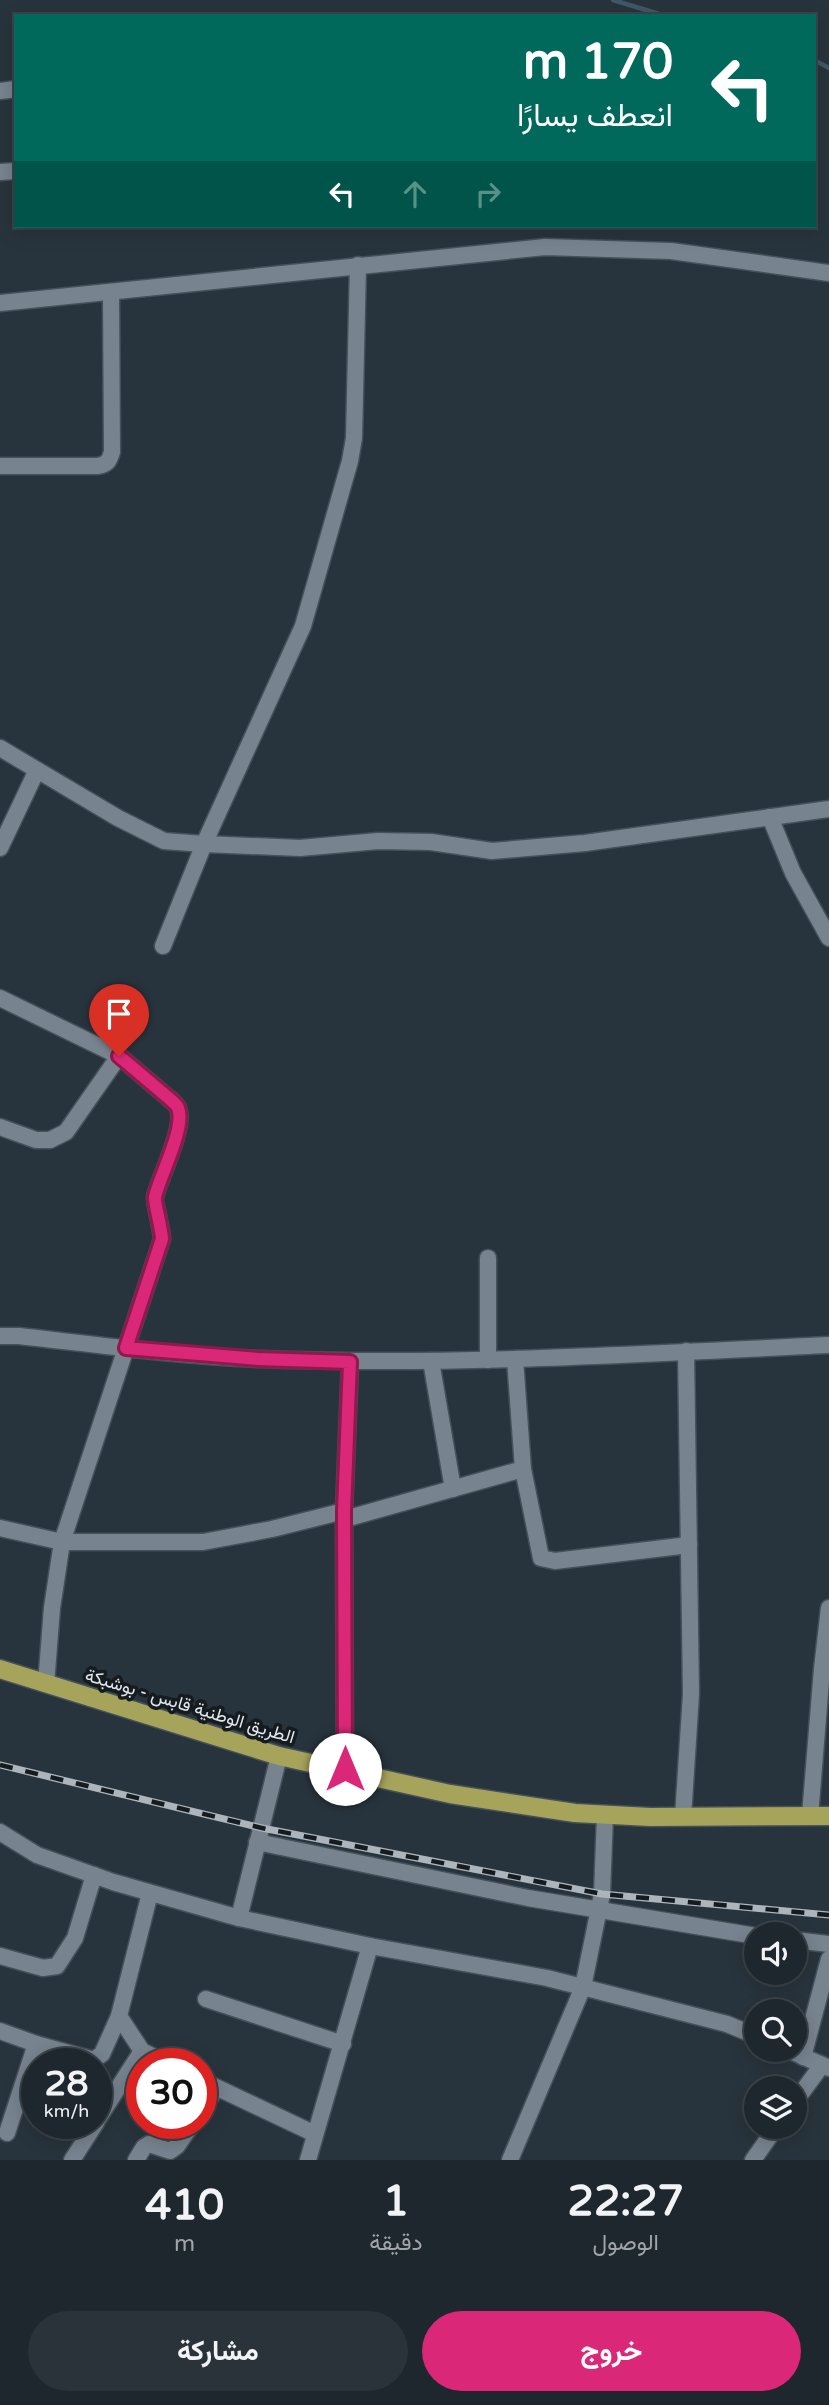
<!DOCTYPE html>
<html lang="ar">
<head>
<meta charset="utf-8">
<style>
	:root { --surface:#1e272e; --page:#2b333a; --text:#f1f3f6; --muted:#a1a5aa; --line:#3c444a; --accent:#db2777 }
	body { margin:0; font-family:"Varela Round",Vazirmatn,sans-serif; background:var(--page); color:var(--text); direction:rtl; height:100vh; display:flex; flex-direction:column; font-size:26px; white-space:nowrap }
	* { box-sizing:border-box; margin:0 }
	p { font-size:23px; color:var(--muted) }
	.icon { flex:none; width:38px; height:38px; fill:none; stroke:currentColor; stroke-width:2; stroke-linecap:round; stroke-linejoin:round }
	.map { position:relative; height:2160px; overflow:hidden; direction:ltr }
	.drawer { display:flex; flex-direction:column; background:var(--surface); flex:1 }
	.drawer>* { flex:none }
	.hud { position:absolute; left:14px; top:14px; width:802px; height:214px; border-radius:0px; box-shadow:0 4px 18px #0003,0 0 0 2px var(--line); direction:rtl; background:#00695c; color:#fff; overflow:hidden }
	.buttons { position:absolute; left:744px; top:1922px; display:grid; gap:14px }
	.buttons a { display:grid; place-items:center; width:63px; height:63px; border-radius:50%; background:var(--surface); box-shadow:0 4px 18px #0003,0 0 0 2px var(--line); font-size:35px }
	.speed { position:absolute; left:21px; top:2048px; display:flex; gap:14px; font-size:35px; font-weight:700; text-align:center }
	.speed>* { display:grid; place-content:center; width:91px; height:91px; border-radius:50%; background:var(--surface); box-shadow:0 4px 18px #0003,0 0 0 2px var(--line); line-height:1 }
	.speed small { font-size:18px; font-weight:400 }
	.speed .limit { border:10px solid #d22; background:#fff; color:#111 }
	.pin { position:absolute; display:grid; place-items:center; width:60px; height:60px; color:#fff; margin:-72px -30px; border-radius:50% 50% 50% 0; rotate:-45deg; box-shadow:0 0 7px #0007 }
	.pin .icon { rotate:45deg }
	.me { position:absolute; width:77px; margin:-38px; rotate:0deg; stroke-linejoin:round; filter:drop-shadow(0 0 5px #0008) }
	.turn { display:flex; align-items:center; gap:24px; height:147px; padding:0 28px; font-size:32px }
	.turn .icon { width:91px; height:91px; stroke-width:2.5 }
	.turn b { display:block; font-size:49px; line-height:60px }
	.lanes { display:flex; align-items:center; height:66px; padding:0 28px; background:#0003; justify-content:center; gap:35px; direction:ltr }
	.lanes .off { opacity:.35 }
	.eta { display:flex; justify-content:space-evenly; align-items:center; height:119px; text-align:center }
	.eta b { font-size:42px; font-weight:700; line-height:49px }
	.button { display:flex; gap:14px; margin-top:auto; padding:14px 28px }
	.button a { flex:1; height:80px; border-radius:42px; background:var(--accent); color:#fff; font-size:28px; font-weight:700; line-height:80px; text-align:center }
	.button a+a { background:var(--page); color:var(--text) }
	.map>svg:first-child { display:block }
</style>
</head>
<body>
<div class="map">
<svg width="829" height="2160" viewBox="0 0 829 2160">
	<rect width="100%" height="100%" fill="#28343d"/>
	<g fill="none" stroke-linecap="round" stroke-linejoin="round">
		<g stroke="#435767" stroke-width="4.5">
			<path d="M613 0 666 16"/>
			<path d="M814 60 829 68"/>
		</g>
		<defs>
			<g id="minor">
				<path d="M0 91 16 89"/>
				<path d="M0 172 16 171"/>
				<path d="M0 303 545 247 671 251 829 273"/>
				<path d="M0 466H98C108 464 109 461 112 452L111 292"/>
				<path d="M0 748 118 818 164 841 204 844 300 848 378 841 431 842 492 851 585 843 829 809"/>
				<path d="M770 817 793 873 829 938"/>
				<path d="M0 848 37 770"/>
				<path d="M163 946 204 844 303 626 350 461 354 438 358 265"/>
				<path d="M0 998 119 1056 171 1100C173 1102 177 1105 178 1108 186 1126 160 1176 155 1197 154 1202 162 1230 162 1239L62 1542 52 1608 46 1684"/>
				<path d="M0 1127 36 1140H50L66 1132 119 1056"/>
				<path d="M0 1336H19C99 1345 181 1356 262 1359 451 1366 640 1354 829 1345"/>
				<path d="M515 1359 523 1469 541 1558 555 1561 689 1545"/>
				<path d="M488 1360V1258"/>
				<path d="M431 1361 453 1489"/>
				<path d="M345 1519 523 1469"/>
				<path d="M0 1528 62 1542H203L272 1529 344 1511"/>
				<path d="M345 1769 344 1511 350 1362"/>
				<path d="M810 1816 822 1669 829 1608"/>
				<path d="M683 1817 691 1694 686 1351"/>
				<path d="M0 1832 37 1855 113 1882 239 1918 370 1946 547 1978 727 2024 756 2036"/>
				<path d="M257 1842 528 1898 756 1936"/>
				<path d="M150 1893 119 2016 142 2051 166 2063"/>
				<path d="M239 1918 279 1756"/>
				<path d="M794 1940 829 1944"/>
				<path d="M0 1956 43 1968 57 1966 75 1938 94 1875"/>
				<path d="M206 1999 343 2044"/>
				<path d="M0 2031 36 2044 94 2060 102 2054 119 2016"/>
				<path d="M786 2049 829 2068"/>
				<path d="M803 2057 829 1959"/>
				<path d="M201 2080 315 2134"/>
				<path d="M794 2103 822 2065"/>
				<path d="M201 2111 217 2088"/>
				<path d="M96 2122 142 2051"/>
				<path d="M7 2133 36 2044"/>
				<path d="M72 2160 96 2123"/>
				<path d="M136 2160 144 2147 149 2144 170 2151 177 2146 193 2123"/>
				<path d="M308 2160 370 1946"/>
				<path d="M510 2160 583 1987 602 1894 605 1815"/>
				<path d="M753 2160 777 2126"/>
			</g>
			<path id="primary" d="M0 1669 279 1756 450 1794 575 1813 650 1817 829 1816"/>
		</defs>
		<use href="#minor" stroke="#465059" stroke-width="19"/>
		<use href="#primary" stroke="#465059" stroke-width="21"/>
		<use href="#minor" stroke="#77848f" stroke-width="16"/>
		<use href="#primary" stroke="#a6a45b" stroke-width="18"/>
		<defs>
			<path id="rail" d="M0 1765 262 1828 602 1894 829 1915"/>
		</defs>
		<use href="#rail" stroke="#acb5bc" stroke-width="7"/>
		<use href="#rail" stroke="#151b1f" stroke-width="4.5" stroke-dasharray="13" stroke-linecap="butt"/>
	</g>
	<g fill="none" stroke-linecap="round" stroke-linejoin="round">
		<defs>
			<path id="route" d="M119 1056 171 1100C173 1102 177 1105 178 1108 186 1127 160 1175 155 1197 154 1202 162 1230 162 1239L126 1348 258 1359 350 1362 344 1511 345 1769"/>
		</defs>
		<use href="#route" stroke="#8e194d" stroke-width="18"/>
		<use href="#route" stroke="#db2777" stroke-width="12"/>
	</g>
	<g text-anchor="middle" stroke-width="7" stroke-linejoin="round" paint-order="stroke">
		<g font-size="18" fill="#e0e8ee" stroke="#151b1f">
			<text transform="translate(190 1706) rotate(17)" y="6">الطريق الوطنية قابس - بوشبكة</text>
		</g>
	</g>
</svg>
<div class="buttons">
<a><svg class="icon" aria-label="sound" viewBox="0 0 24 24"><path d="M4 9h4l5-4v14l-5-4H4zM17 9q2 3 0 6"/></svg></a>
<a><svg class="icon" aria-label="search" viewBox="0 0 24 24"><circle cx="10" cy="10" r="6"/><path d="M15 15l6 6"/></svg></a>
<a><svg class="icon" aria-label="layers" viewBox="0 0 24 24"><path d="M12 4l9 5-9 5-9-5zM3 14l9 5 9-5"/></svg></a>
</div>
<div class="speed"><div>28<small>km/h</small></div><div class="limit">30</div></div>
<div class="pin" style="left:119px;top:1056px;background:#d93025"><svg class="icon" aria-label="arrive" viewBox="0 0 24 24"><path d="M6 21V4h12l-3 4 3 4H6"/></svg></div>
<svg class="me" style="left:345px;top:1769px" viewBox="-20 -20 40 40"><circle r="19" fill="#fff"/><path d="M0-13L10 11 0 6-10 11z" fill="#db2777"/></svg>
<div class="hud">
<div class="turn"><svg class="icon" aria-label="left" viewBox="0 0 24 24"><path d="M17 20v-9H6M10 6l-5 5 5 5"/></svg><div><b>170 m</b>انعطف يسارًا</div></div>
<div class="lanes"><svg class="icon" aria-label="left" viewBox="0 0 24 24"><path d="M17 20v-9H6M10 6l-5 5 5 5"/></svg><svg class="icon off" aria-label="ahead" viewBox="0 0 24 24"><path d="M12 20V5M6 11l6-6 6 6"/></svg><svg class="icon off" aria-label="right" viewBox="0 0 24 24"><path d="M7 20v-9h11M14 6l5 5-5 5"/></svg></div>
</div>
</div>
<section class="drawer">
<div class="eta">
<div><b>22:27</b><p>الوصول</p></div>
<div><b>1</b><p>دقيقة</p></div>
<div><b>410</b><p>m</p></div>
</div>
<div class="button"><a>خروج</a><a>مشاركة</a></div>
</section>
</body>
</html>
